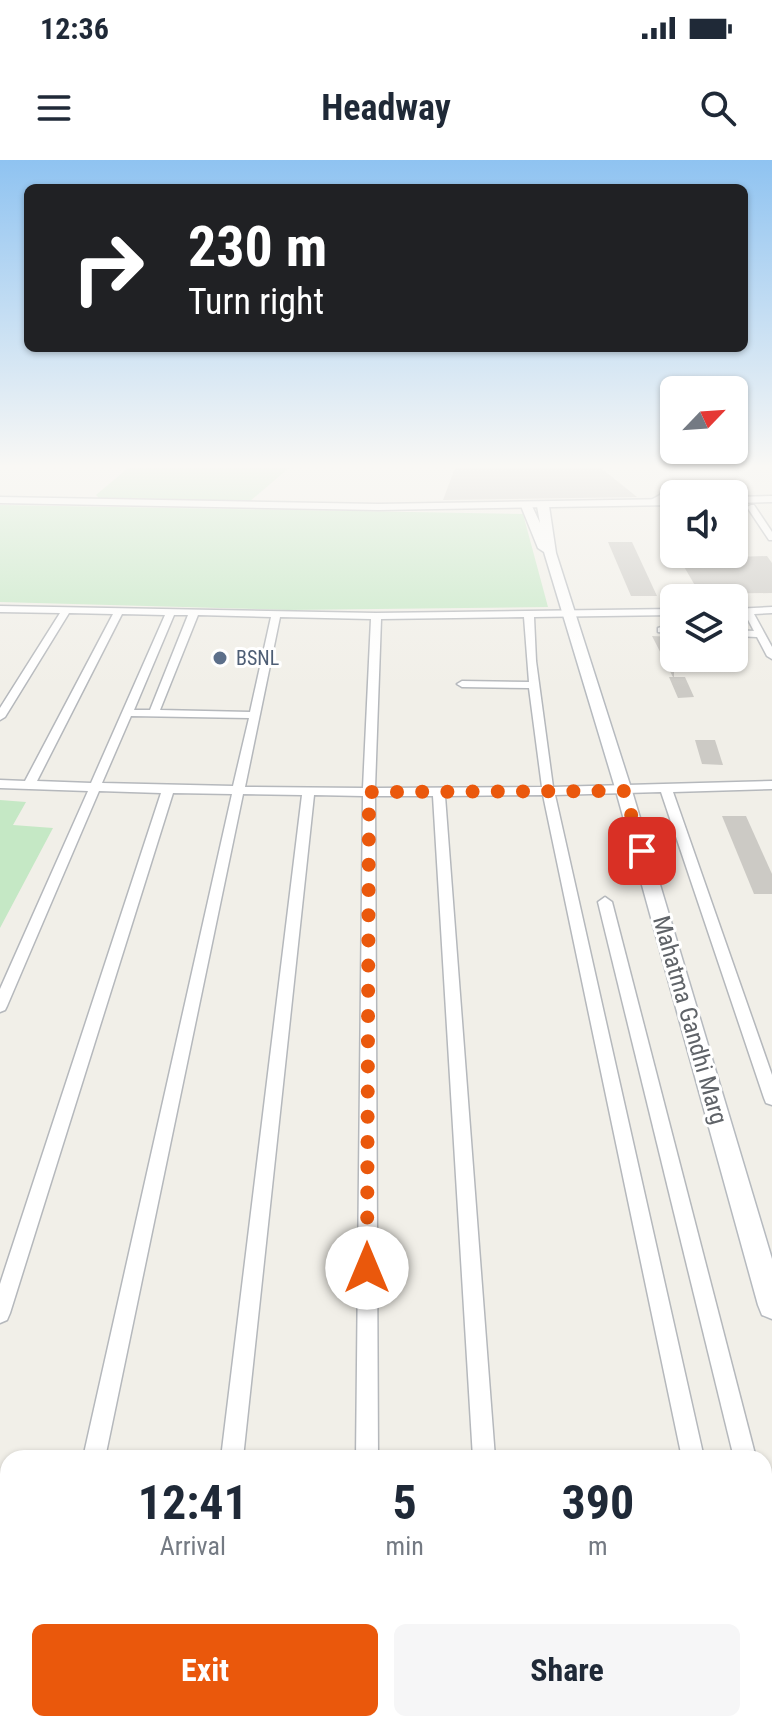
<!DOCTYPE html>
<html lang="en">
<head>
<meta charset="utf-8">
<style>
	:root { --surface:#fff; --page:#f6f6f7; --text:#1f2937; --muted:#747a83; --accent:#ea580c }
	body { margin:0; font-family:"Roboto Condensed",sans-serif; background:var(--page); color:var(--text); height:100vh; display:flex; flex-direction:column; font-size:30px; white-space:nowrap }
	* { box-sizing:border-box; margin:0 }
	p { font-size:26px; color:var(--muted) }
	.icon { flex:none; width:44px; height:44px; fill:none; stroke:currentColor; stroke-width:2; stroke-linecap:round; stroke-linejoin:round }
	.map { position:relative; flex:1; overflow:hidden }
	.side { position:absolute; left:0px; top:1290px; width:772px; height:282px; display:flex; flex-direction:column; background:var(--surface); border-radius:24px 24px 0 0; box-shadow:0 2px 6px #0004 }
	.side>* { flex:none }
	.hud { position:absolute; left:24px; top:24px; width:724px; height:168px; border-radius:12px; box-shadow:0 2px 6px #0004; background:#202124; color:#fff; overflow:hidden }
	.needle { width:52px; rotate:65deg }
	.fabs { position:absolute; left:660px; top:216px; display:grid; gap:16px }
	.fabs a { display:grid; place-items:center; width:88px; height:88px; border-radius:12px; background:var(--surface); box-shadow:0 2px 6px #0004; font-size:40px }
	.pin { position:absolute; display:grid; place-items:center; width:68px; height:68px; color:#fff; margin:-34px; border-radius:16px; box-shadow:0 4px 12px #0006 }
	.me { position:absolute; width:88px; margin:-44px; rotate:0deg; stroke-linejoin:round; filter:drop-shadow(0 0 6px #0008) }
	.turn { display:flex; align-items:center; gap:28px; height:168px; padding:0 32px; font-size:36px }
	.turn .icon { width:104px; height:104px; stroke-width:2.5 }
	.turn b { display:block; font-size:56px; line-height:68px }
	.eta { display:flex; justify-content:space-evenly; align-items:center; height:136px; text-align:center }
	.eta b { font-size:48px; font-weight:700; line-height:56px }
	.action { display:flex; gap:16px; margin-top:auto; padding:16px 32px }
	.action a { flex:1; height:92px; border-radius:12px; background:var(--accent); color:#fff; font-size:32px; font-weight:700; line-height:92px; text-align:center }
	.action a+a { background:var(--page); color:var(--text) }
	.status { display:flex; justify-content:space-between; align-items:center; height:56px; padding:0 40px; background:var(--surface); direction:ltr }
	.status svg { height:22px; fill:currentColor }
	header { display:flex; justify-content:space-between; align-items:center; height:104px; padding:0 32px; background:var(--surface); font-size:36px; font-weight:700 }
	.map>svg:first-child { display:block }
</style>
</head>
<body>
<div class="status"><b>12:36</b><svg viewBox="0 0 49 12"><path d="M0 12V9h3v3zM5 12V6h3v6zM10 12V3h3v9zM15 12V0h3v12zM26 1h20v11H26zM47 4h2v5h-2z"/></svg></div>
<header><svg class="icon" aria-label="menu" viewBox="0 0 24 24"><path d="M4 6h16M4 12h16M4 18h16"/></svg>Headway<svg class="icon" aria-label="search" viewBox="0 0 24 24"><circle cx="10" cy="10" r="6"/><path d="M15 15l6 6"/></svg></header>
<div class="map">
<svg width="772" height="1571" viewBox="0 0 772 1571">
	<rect width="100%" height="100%" fill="#f1efe8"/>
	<g fill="#c5e8c5">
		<path d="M128 308H289L249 342 101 340 96 335Z"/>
		<path d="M0 345 523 354 548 447 288 450 0 442Z"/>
		<path d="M0 640 26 642 13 665 53 668 0 768Z"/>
	</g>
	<g fill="#cccac5">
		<path d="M455 308H601L637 337 443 340Z"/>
		<path d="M608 382H632L657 436H631Z"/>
		<path d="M767 396 772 403V433L700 434 683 405 738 404 734 397Z"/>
		<path d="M652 476 674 477V517H685L694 537 678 538 669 517H673Z"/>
		<path d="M695 580H715L723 605 702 604Z"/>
		<path d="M722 656H746L772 714V734H754Z"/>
	</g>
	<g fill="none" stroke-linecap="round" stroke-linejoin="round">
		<defs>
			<g id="minor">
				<path d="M751 345H754L772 372V380H769L747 347Z"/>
				<path d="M0 446 376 453 674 449V455L534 457 536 501 553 627 772 621V629L673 632 772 915V945L766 943 764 938 661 632 555 635 704 1298H682L543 635 445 636 495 1298H473L433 636H375L378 1298H356L363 636 314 635 243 1298H221L302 635 243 634 105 1298H83L232 634 173 633 10 1153 7 1160 0 1163V1124L161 633 99 631 7 846 5 850 0 852V829L88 631 0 628V620L25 621 113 454 69 453 5 557 0 560V548L60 453 0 452ZM122 454 165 455 91 623 37 621ZM174 455H188L150 550H134ZM198 455 271 457 250 552 160 550ZM280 457 371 459 363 628 245 627ZM524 457 529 522 462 521 457 524 462 527 529 528 542 627 375 628 381 459ZM131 556 249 558 233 626 102 623Z"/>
				<path d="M772 447V453L754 454 772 487V499L767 496 757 477 734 476V470L754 471 745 454 734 455V449Z"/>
				<path d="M661 467 674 468V474L658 472V468Z"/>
				<path d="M605 737 612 742 756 1298H734L598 742Z"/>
				<path d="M764 1363 772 1367V1416L764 1413Z"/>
				<path d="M8 1454V1478L0 1479V1455Z"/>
				<path d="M772 1458V1482L764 1483V1459Z"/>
				<path d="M24 1564H48L47 1571H23Z"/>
				<rect x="355" y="1564" width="24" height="7"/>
				<path d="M737 1564H761L762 1571H738Z"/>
			</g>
			<g id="tertiary">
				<path d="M772 336V342L734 343V337Z"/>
				<path d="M0 337 378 344 674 339V345L378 350 0 343Z"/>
			</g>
			<g id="secondary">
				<path d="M669 322 696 334 673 331 669 339 649 345V341L660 335 664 325Z"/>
				<path d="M543 343 549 346 556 393 632 631 772 1099V1159L762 1155 758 1145 616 631 544 392 538 388 521 346 531 344 540 363 537 346Z"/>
			</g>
		</defs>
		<use href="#minor" stroke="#b5b8bc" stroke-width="3"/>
		<use href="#tertiary" stroke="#b5b8bc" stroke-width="3"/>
		<use href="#secondary" stroke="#b6babf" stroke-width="3"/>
		<use href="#minor" fill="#fff" fill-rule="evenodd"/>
		<use href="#tertiary" fill="#fff" fill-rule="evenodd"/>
		<use href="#secondary" fill="#fff" fill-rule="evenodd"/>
	</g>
	<linearGradient id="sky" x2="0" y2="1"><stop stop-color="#8fc3f1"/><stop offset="0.58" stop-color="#f9f8f5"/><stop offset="1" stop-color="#f9f8f5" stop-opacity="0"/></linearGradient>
	<rect width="772" height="528" fill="url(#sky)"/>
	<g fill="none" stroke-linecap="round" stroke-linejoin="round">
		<path stroke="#ea580c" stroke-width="14" stroke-dasharray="0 25.2" d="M367 1108 369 632 624 631 642 691"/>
	</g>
	<circle fill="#5c6f8a" stroke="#fff" stroke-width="3" cx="220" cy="498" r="8"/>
	<g text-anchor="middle" stroke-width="6" stroke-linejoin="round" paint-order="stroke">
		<g font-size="20" fill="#4e5e75" stroke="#fff" text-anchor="start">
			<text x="236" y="505">BSNL</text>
		</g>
		<g font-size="24" fill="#5f6368" stroke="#fff">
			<text transform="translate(690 860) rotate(74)" y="8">Mahatma Gandhi Marg</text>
		</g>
	</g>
</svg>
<div class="fabs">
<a><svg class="needle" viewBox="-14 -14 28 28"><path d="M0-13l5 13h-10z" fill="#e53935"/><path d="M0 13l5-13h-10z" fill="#747a83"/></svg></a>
<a><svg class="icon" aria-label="sound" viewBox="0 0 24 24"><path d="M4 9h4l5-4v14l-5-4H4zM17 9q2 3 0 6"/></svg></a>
<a><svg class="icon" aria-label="layers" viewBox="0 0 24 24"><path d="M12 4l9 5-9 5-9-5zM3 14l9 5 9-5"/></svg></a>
</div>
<div class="pin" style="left:642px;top:691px;background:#d93025"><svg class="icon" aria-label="arrive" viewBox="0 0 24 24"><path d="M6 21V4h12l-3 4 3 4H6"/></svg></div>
<svg class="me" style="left:367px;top:1108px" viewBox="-20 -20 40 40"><circle r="19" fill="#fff"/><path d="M0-13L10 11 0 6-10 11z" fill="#ea580c"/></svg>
<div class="hud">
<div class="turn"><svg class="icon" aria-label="right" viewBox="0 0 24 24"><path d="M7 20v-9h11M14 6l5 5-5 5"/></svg><div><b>230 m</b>Turn right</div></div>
</div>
<section class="side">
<div class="eta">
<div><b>12:41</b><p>Arrival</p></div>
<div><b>5</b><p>min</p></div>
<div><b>390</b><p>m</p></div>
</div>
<div class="action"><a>Exit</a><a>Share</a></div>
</section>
</div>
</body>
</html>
